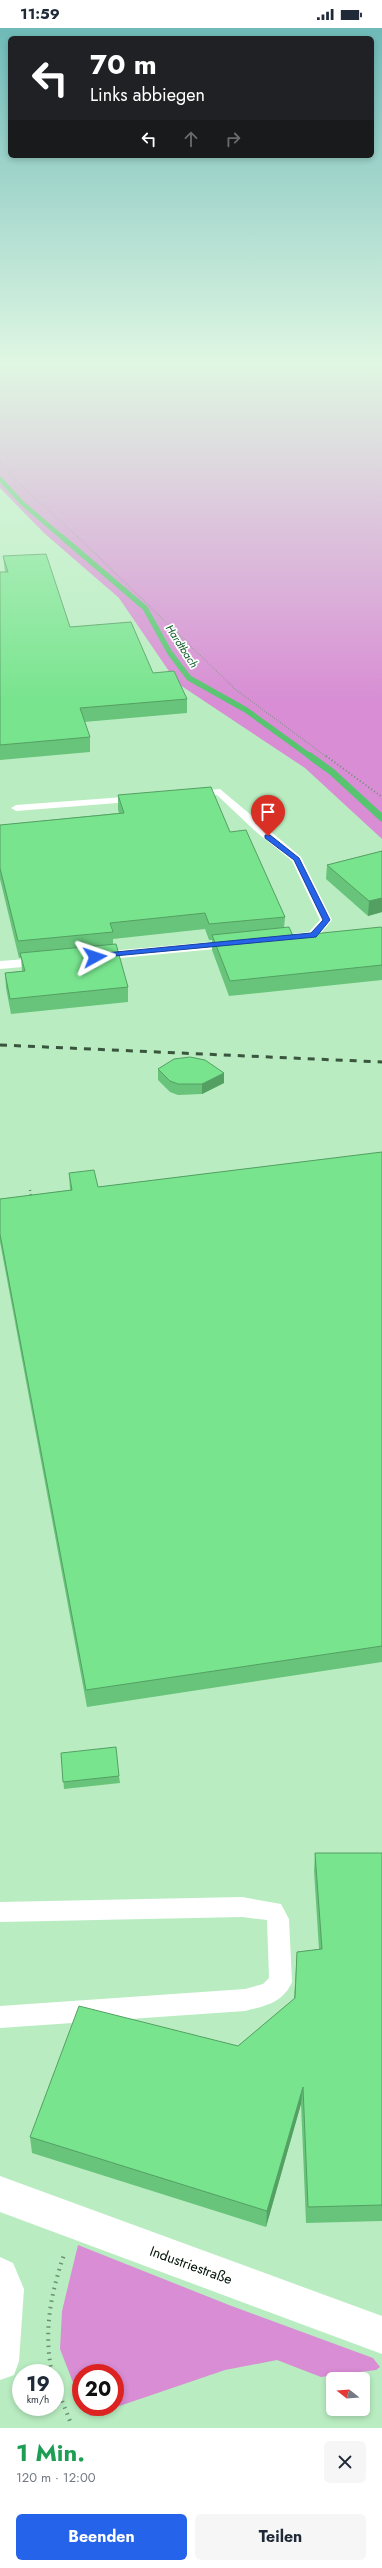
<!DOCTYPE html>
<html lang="de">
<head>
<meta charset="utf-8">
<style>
	:root { --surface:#fff; --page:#f6f6f7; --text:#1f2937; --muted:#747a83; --accent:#2563eb }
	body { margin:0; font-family:Jost,sans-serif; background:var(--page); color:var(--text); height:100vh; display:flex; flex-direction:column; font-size:15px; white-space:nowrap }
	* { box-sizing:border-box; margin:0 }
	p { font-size:13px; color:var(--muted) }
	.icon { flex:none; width:22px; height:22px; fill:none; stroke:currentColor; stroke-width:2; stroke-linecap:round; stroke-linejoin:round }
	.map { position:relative; height:2400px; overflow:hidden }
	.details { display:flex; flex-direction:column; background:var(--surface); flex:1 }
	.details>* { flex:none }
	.banner { position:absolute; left:8px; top:8px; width:366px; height:122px; border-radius:6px; box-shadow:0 2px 6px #0003; background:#202124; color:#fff; overflow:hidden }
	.needle { width:26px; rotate:287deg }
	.controls { position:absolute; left:326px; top:2344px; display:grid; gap:8px }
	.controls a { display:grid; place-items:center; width:44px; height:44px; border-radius:6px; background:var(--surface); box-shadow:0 2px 6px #0003; font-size:20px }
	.speed { position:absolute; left:12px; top:2336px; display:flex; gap:8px; font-size:20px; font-weight:700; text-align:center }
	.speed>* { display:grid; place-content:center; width:52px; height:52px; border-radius:50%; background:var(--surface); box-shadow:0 2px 6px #0003; line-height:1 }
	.speed small { font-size:10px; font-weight:400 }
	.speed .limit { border:6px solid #d22; background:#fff; color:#111 }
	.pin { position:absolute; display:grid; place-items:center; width:34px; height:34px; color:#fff; margin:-41px -17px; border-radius:50% 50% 50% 0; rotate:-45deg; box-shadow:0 0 4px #0007 }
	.pin .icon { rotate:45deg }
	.me { position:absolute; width:44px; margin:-22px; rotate:85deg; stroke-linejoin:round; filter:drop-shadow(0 0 3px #0008) }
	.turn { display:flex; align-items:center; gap:14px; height:84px; padding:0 16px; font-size:18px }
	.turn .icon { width:52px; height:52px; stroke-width:2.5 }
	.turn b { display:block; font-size:28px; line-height:34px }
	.lanes { display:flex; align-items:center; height:38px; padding:0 16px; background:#0003; justify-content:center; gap:20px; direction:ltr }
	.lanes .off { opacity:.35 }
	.round { display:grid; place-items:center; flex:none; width:42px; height:42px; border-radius:6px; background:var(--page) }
	.headline { display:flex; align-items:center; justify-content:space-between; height:68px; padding:0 16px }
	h1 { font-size:24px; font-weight:700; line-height:30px; color:#1e9e55 }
	.action { display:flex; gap:8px; margin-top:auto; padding:8px 16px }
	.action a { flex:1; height:46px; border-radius:6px; background:var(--accent); color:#fff; font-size:16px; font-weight:700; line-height:46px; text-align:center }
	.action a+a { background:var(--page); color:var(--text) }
	.status { display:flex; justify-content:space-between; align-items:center; height:28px; padding:0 20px; background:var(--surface); direction:ltr }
	.status svg { height:11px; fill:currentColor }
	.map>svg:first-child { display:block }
</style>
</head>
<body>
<div class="status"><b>11:59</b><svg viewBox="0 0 49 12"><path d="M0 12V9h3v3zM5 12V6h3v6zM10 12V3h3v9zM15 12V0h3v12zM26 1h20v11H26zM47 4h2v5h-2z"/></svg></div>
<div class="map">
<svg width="382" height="2400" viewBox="0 0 382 2400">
	<rect width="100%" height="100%" fill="#b9edc1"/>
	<g fill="#d88dd4">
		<path d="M0 338H382V811L305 740 177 655 119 570 44 505 0 460Z"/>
		<path d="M78 2217 229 2277 373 2330 380 2339 376 2342 321 2349 277 2332 225 2342 90 2388 84 2379H115V2345H81V2375L60 2321 62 2283Z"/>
	</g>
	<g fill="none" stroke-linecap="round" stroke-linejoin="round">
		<path stroke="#57c470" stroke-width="4.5" d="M0 451 22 475 63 510"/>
		<path stroke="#57c470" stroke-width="5.5" d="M62 509 145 580 170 625 189 650 246 682 311 729"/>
		<path stroke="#57c470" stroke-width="7" d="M310 728 332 744 382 790"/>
		<path stroke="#6c9172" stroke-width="1" stroke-dasharray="0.5 1.5" stroke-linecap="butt" d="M0 434 19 456 79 510"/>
		<path stroke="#6c9172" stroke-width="1.5" stroke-dasharray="0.5 2" stroke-linecap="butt" d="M78 509 236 662 327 729"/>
		<path stroke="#6c9172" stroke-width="2" stroke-dasharray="1 2.5" stroke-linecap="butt" d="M326 728 382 769"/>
		<path stroke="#6c9172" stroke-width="2.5" stroke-dasharray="1 3" stroke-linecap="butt" d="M30 1162 31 1169"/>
		<g stroke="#6c9172" stroke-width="4" stroke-dasharray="1.5 5" stroke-linecap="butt">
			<path d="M52 2345C43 2303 51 2264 65 2224"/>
			<path d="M55 2355 70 2393"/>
		</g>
		<g fill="#fff" fill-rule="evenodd">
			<path d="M220 761 301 829 332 892 317 910 296 913 290 909 292 906 309 904 320 892 292 833 254 802 217 767 194 769 189 766 194 763Z"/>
			<path d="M138 768 142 769V773L16 783 11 780 16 777Z"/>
			<path d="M232 912 236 913V919L99 932 93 928 99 924Z"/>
			<path d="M41 930 45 931 47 934 45 937 0 941V933Z"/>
			<path d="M242 1869 281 1876 289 1891 292 1954C283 1975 265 1978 245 1983L0 2000V1978L245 1961 263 1956 269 1950 267 1892 242 1889 0 1894V1874Z"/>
		</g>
		<g fill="#fff" fill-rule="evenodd">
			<path d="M0 2148 382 2288V2326L0 2184Z"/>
			<path d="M0 2229 13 2235 24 2261 19 2333 14 2347 0 2352Z"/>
		</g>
		<path stroke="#3a553e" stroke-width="3" stroke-dasharray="7 7" stroke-linecap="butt" d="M0 1017 382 1034"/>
	</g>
	<g fill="#67c47a">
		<path d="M3 528 70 599 153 645 187 671V685L84 694 90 709V724L0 732V544H5Z"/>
		<path d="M118 767 230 804 285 889 284 900 293 908 382 900V952L229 968 212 922V912H209L205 901 113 911V916L128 959V974L11 986 6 960 5 945 22 943 21 930H19L0 851V797L119 785 118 782Z"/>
		<path d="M382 823V884L368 888 326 851 327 837Z"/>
		<path d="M158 1041 224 1045V1055L202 1066 178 1067 170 1064 158 1052Z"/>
		<path d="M382 1124V1634L87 1679 0 1214V1171L70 1162 69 1145 98 1159Z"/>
		<path d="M61 1725 119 1748 120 1755 64 1761Z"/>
		<path d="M315 1825H382V2193L306 2195 301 2076 266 2199 32 2125 30 2109 238 2018 294 1971 297 1924 319 1921 314 1843Z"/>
	</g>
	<g fill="#54a063">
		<path d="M382 870V884L368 888 369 873Z"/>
		<path d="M224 1045V1055L202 1066V1056Z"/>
		<path d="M303 2059 301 2076 266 2199 267 2183Z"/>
	</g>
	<g fill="#78e48e" stroke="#54a063">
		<path d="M46 526 70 599 131 594 153 645 174 643 187 671 80 680 90 709 0 717V544H8L3 528Z"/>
		<path d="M211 759 230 804 246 802 285 889 209 896 205 885 110 895 113 904 18 913 0 840V797L124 785 118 767Z"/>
		<path d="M382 823V870L369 873 327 837Z"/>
		<path d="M289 899 293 908 381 899 382 900V937L230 953 212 907Z"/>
		<path d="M116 916 128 959 10 971 5 945 25 943 20 925Z"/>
		<path d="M190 1029 205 1032 224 1045 202 1056H178L170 1053 158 1041 174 1031Z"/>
		<path d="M382 1124V1618L86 1662 0 1206V1171L72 1162 69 1145 94 1142 98 1159Z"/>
		<path d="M116 1719 119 1748 63 1754 61 1725Z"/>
		<path d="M315 1825H382V2177L308 2179 303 2059 267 2183 30 2109 79 1978 238 2018 295 1970 297 1924 322 1921Z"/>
	</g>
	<linearGradient id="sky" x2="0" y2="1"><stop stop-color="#6ebab8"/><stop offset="0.5" stop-color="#e0f7e3"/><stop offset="1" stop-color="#e0f7e3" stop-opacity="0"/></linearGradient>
	<rect width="382" height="674" fill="url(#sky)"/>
	<path fill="#2563eb" stroke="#184099" d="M265 807H270L299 830 330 892 316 909 93 930 95 926 311 905 323 892 294 832 265 810Z"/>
	<g text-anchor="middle" stroke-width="3.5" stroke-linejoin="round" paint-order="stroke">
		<g font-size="11" font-style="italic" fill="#0c5c26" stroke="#fefefe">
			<text transform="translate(182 618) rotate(57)" y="4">Hardtbach</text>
		</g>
		<g font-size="14" fill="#021205" stroke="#fefefe">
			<text transform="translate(191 2237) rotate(20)" y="5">Industriestraße</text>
		</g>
	</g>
</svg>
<div class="controls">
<a><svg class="needle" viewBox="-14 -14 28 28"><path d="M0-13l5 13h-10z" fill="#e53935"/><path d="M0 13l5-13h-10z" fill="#747a83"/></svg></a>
</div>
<div class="speed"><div>19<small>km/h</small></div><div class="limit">20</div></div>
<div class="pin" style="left:268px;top:808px;background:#d93025"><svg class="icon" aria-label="arrive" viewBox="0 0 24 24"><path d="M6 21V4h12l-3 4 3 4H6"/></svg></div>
<svg class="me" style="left:95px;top:929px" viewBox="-20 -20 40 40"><path d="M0-17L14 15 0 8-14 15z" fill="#2563eb" stroke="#fff" stroke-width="4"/></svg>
<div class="banner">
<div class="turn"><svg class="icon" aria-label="left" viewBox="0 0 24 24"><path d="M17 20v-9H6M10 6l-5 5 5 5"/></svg><div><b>70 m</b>Links abbiegen</div></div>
<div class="lanes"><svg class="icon" aria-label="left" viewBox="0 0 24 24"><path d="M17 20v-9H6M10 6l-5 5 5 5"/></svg><svg class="icon off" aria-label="ahead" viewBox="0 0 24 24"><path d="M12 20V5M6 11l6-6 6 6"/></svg><svg class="icon off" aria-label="right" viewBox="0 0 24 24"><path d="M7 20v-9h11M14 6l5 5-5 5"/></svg></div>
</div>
</div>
<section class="details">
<div class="headline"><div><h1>1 Min.</h1><p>120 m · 12:00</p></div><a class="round"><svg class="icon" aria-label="close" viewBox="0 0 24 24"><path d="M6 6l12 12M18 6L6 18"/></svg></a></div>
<div class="action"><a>Beenden</a><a>Teilen</a></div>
</section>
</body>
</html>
